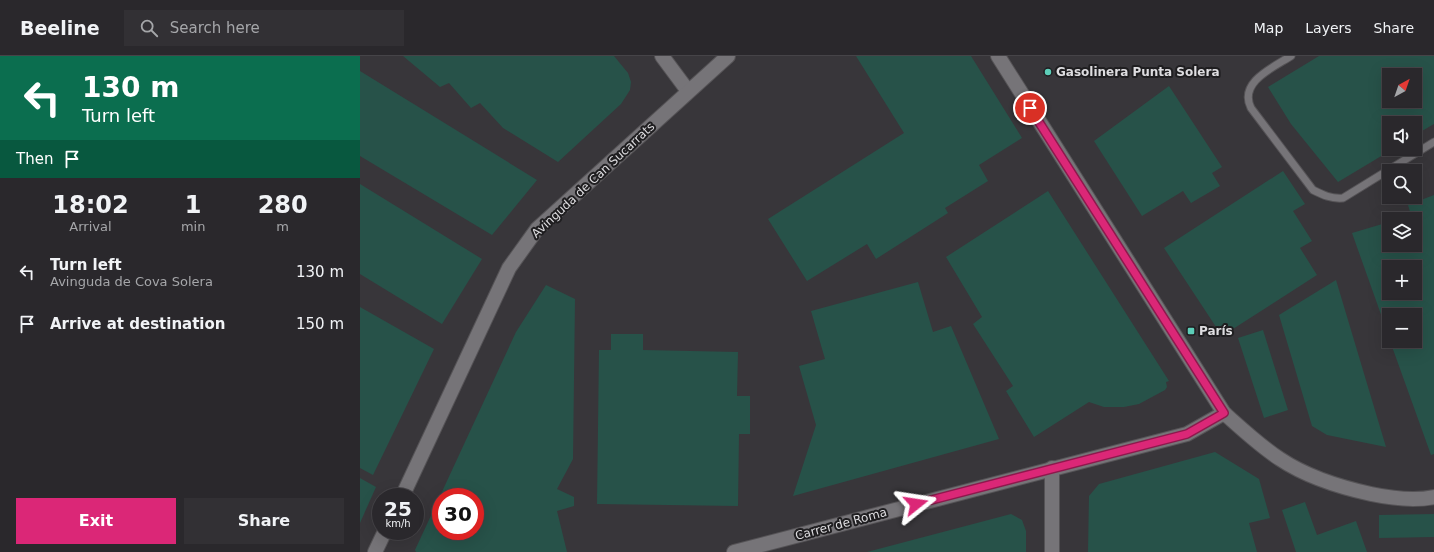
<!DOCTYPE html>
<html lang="en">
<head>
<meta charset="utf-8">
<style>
	:root { --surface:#2a282c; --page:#323034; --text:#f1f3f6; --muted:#a5a6a9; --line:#464448; --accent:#db2777 }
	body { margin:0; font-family:"DejaVu Sans",sans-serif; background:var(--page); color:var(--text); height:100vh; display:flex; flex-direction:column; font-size:15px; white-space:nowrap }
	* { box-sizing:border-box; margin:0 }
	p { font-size:13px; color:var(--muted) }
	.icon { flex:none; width:22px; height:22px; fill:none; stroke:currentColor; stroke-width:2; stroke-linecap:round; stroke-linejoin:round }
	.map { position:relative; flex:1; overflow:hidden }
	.drawer { display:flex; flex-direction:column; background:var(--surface); width:360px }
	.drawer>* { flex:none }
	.banner { background:#0b6e4f; color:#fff; overflow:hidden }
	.needle { width:26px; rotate:40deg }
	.tools { position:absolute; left:1022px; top:12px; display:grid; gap:8px }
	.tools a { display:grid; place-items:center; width:40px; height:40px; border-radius:0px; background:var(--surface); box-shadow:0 4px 16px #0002,0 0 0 1px var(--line); font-size:20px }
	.speed { position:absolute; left:12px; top:432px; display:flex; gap:8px; font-size:20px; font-weight:700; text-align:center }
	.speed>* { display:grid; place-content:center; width:52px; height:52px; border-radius:50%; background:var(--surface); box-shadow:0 4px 16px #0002,0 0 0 1px var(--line); line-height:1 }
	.speed small { font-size:10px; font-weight:400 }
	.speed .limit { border:6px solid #d22; background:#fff; color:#111 }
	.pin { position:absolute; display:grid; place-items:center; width:34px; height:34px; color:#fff; margin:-17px; border:2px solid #fff; border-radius:50%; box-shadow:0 1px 4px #0007 }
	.me { position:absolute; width:44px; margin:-22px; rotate:75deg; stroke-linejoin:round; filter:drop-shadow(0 0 3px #0008) }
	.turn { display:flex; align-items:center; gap:14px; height:84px; padding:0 16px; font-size:18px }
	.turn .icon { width:52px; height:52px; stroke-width:2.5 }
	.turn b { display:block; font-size:28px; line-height:34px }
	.then { display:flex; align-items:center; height:38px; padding:0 16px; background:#0003; gap:8px; font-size:15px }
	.eta { display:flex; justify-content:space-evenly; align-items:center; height:68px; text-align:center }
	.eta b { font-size:24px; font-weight:800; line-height:28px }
	.button { display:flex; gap:8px; margin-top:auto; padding:8px 16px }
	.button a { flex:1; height:46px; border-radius:0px; background:var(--accent); color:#fff; font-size:16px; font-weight:800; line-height:46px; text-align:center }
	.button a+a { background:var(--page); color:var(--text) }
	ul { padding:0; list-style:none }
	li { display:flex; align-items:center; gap:12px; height:52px; padding:0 16px }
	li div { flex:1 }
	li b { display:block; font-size:15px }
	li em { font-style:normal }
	header { display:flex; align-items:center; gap:24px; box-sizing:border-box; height:56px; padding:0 20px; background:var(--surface); border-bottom:1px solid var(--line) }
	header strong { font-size:19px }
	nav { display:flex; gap:22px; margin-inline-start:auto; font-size:14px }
	.search { width:280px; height:36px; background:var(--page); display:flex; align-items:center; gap:10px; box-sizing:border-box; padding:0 14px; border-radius:0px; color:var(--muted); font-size:15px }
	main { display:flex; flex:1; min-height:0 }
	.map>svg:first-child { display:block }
</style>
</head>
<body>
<header>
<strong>Beeline</strong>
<div class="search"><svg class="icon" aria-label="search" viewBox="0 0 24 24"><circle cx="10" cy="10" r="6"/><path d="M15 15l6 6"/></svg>Search here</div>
<nav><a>Map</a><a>Layers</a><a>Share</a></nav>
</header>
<main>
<section class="drawer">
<div class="banner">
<div class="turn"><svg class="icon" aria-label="left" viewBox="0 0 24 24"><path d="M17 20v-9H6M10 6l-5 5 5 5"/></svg><div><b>130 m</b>Turn left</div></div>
<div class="then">Then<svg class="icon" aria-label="arrive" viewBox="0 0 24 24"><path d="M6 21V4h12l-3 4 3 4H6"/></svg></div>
</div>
<div class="eta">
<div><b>18:02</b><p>Arrival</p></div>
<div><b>1</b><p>min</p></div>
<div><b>280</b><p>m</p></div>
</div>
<ul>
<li><svg class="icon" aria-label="left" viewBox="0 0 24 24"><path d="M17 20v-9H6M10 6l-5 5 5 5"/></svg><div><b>Turn left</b><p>Avinguda de Cova Solera</p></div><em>130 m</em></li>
<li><svg class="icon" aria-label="arrive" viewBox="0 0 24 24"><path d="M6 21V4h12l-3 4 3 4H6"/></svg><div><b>Arrive at destination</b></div><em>150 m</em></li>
</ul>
<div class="button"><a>Exit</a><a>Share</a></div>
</section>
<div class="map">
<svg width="1074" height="496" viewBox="0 0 1074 496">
	<rect width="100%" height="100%" fill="#38363a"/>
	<g fill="#275249" fill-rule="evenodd">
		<path d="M43 0H254L268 17 271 26 270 34 261 48 198 106 143 72 120 47 111 52 89 27 80 31Z"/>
		<path d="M496 0H611L662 82 619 109 628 125 585 152 588 157 516 203 507 188 447 225 408 163 544 77Z"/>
		<path d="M959 0H1074V68L1055 79V67H1029V93H1033L978 126 931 68 908 31ZM1029 19H1055V45H1029Z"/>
		<path d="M0 15 177 124 132 179 0 100Z"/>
		<path d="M809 30 862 111 852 117 860 130 831 147 823 135 782 160 734 85Z"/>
		<path d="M923 115 945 148 933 155 952 185 940 192 957 219 862 280 804 192Z"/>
		<path d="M0 128 122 203 82 268 0 218Z"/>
		<path d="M688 135 809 325 806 326 807 331 805 334 779 348 764 351H744L729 346 674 381 646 335 653 330 613 268 622 261 586 201Z"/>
		<path d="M1074 139V398L1071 399 1030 285H1055V259H1029V281L992 177 1029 166V189H1055V163H1039L1051 159 1048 149ZM1029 211H1055V237H1029Z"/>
		<path d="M976 224 1026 391 967 379 952 370 919 259Z"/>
		<path d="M558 226 573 276 591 270 639 383 433 440 456 369 439 310 465 303 451 255Z"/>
		<path d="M186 229 215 243 213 403 197 433 214 441V450L197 455 207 496H56L55 494 156 276ZM81 441H115V475H81Z"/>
		<path d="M0 251 74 293 13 419 0 412Z"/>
		<path d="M903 274 928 354 904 362 878 282Z"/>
		<path d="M251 278H283V294L378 296 377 340H390V378H379L378 450 237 448 239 294H251Z"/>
		<path d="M855 396 899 423 910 462 889 467 897 496H728L729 440 739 428Z"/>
		<path d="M0 422 16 431 0 467Z"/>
		<path d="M945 446 957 479 996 465 1007 496H936L922 454Z"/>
		<path d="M651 458 662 464 666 475V496H507Z"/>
		<path d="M1074 458V481L1019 482V459Z"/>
	</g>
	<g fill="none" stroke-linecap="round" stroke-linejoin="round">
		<defs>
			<path id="lane" d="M931 0C914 11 878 26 891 52L953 134C963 139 971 143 983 142L1074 86"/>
			<g id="street">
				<path d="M302 0 328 35"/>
				<path d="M638 0 864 357C882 373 900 390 920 403 947 421 979 431 1011 438 1030 442 1055 445 1074 441"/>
				<path d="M42 441 149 212 177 173 368 0"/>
				<path d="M15 496 25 475"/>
				<path d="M374 496 827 378 864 357"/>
				<path d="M692 496V412"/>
			</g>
		</defs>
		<use href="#lane" stroke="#555356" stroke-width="9"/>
		<use href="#street" stroke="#555356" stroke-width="16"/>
		<use href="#lane" stroke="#767478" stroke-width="7"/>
		<use href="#street" stroke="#767478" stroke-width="14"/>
	</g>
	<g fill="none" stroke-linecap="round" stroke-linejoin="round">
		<defs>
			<path id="route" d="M556 448 827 378 864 357 670 52"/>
		</defs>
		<use href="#route" stroke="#8e194d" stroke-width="10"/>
		<use href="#route" stroke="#db2777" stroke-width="7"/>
	</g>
	<g fill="#5dceb8" stroke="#1f1e20" stroke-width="1.5">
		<circle cx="688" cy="16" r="4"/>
		<rect x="827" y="271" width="8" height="8" rx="2"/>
	</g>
	<g text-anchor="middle" stroke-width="4" stroke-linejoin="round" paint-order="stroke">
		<g font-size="12" font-weight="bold" fill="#dedde0" stroke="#1f1e20" text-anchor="start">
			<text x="696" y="20">Gasolinera Punta Solera</text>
			<text x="839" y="279">París</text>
		</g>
		<g font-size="12" fill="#dedde0" stroke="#1f1e20">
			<text transform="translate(233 124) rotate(-43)" y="4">Avinguda de Can Sucarrats</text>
			<text transform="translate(481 468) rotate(-15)" y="4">Carrer de Roma</text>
		</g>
	</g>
</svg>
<div class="tools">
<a><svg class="needle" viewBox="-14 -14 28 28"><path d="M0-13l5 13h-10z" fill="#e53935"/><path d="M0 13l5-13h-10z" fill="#a5a6a9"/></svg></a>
<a><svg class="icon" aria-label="sound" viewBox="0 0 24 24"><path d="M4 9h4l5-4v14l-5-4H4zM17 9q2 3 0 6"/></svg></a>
<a><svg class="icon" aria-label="search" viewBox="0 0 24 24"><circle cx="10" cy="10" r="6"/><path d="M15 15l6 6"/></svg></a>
<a><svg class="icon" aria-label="layers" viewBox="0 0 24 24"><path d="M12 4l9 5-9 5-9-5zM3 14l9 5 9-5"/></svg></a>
<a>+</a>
<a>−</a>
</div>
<div class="speed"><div>25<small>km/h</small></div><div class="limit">30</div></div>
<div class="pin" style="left:670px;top:52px;background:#d93025"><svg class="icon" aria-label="arrive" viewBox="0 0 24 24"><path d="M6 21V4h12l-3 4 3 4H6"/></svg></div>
<svg class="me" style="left:556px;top:448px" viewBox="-20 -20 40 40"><path d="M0-17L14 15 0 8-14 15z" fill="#db2777" stroke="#fff" stroke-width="4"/></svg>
</div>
</main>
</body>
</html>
